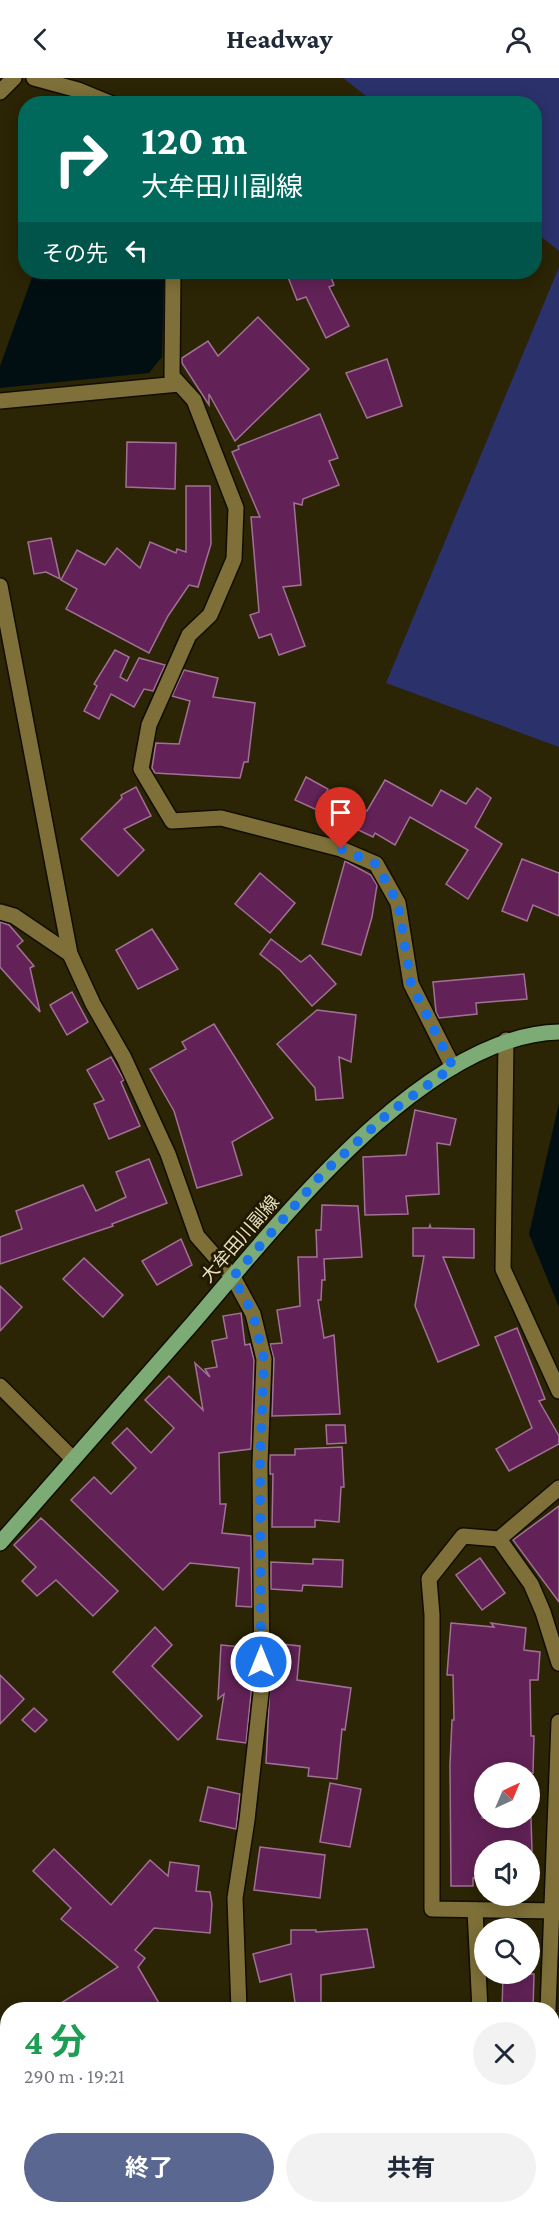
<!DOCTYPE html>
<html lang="ja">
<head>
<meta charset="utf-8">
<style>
	:root { --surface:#fff; --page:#f2f2f3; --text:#1f2937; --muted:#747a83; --accent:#5a6790 }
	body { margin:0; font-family:"Crimson Pro","Noto Sans JP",serif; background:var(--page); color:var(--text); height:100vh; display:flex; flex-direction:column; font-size:22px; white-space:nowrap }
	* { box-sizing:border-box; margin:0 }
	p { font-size:20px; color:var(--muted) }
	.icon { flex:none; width:33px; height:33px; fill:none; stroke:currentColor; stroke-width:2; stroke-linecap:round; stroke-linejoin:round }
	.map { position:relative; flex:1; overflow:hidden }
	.drawer { position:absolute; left:0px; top:1924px; width:560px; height:212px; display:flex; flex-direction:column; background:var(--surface); border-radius:24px 24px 0 0; box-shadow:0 3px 15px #0003 }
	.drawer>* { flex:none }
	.banner { position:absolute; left:18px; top:18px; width:524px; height:183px; border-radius:24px; box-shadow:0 3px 15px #0003; background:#00695c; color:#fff; overflow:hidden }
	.needle { width:39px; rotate:44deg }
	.buttons { position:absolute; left:474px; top:1684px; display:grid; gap:12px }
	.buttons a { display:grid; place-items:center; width:66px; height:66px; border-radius:50%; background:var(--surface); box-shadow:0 3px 15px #0003; font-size:30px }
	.pin { position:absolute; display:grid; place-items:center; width:51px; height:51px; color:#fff; margin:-62px -26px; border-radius:50% 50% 50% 0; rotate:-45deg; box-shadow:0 0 6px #0007 }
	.pin .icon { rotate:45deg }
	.me { position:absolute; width:66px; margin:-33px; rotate:0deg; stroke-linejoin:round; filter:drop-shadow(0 0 4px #0008) }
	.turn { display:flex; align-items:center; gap:21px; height:126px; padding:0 24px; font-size:27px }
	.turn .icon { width:78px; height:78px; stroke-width:2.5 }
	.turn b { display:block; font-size:42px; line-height:51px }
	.then { display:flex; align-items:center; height:57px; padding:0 24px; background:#0003; gap:12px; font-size:22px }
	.round { display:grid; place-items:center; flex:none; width:63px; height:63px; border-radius:32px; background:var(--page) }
	.headline { display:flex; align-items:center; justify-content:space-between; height:102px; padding:0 24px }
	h1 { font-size:36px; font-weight:700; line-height:45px; color:#1e9e55 }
	.cta { display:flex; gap:12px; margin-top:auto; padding:12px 24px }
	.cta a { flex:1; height:69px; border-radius:36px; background:var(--accent); color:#fff; font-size:24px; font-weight:700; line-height:69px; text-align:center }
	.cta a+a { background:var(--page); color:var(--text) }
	header { display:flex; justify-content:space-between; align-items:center; height:78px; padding:0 24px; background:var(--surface); font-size:27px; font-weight:700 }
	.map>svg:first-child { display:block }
</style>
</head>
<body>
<header><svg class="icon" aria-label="back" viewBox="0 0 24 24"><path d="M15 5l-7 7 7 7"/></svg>Headway<svg class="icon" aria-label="person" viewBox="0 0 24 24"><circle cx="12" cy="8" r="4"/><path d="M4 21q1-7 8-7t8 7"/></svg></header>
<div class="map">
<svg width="559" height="2135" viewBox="0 0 559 2135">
	<rect width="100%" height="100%" fill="#2b2405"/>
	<g fill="#2b316b">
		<path d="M343 0H559V173L534 153V26L375 25Z"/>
		<path d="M559 189V669L386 605Z"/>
	</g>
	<g fill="#020f12">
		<path d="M34 194H164L162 279 149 295 0 310V288Z"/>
		<path d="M559 1025V1229L529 1156Z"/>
	</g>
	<g fill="#622257" stroke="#a17195" stroke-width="1.5">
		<path d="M286 194H329L334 207 329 209 349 248 326 260 306 219 297 222Z"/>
		<path d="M258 239 309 291 235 363 209 316V327L182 285V280L208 263 218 278Z"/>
		<path d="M387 281 402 328 367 340 346 295Z"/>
		<path d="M320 336 338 380 329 383 339 407 303 421 302 427 294 425 301 507 283 509 305 568 279 577 271 556 259 560 250 537 259 534 251 439H260L232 374 239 371 238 368Z"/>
		<path d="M127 364 176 365 175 411 126 409Z"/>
		<path d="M186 408H210L211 466 198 509 189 507 168 538 149 575 66 531 77 511 61 502 77 472 105 487 117 470 140 490 150 464 176 475 177 471 186 474Z"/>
		<path d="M51 460 60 501 46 494 34 496 28 464Z"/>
		<path d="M115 572 129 579 120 599 127 603 139 580 165 587 153 613 144 611 134 629 111 616 99 641 84 633 97 608 94 606Z"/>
		<path d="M184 592 218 600 213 619 255 625 248 684H244L240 700 155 695 152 690 156 665 179 666 190 623 172 618Z"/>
		<path d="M306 699 328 711 317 732 295 722Z"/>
		<path d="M385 702 432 728 441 712 466 726 477 710 491 720 475 749 502 766 468 821 446 806 468 772 410 739 395 767 375 755 373 759 354 750 363 731 367 733Z"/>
		<path d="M136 709 151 738 124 751 144 772 118 798 81 761 122 720 121 717Z"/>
		<path d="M522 781 559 795V838L533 827 527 843 502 833Z"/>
		<path d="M345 783 371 797 377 807 372 839 361 877 322 866Z"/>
		<path d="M260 795 295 825 270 855 235 826Z"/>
		<path d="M0 844 9 847 23 863 17 868 34 888 30 890 40 934 0 889Z"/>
		<path d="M152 851 178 891 138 911 116 872Z"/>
		<path d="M271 861 301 884 310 877 336 906 312 928 280 892 260 876Z"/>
		<path d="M524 896 527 921 476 925 477 936 439 940 436 934 433 904Z"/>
		<path d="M72 914 88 944 67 957 50 927Z"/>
		<path d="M317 932 356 937 351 984 339 979 343 1020 316 1022 315 1010 277 966Z"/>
		<path d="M214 946 273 1040 232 1064 242 1097 197 1110 174 1033 150 991 186 971 182 964Z"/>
		<path d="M111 979 124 1002 121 1004 140 1048 109 1061 94 1026 104 1022 87 992Z"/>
		<path d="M415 1032 456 1041 450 1067 437 1065 439 1116 406 1118 408 1136 365 1137 363 1079 406 1077Z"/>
		<path d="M149 1081 167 1125 112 1146 113 1148 0 1186V1159L22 1151 16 1133 83 1107 96 1133 126 1119 116 1094Z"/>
		<path d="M322 1127 358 1128 362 1179 324 1181 325 1202H322L321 1222H318L324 1260 334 1257 340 1336 272 1338 274 1281 270 1266 282 1265 277 1232 300 1228 298 1179H317L316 1152H321Z"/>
		<path d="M430 1147 431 1150 474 1151V1180L443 1179 479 1267 438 1284 415 1228 424 1178H413V1150H429Z"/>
		<path d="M181 1161 192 1187 157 1207 142 1183Z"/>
		<path d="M84 1180 123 1217 103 1239 63 1201Z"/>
		<path d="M0 1208 22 1229 0 1253Z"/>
		<path d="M241 1235 245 1267 250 1266 254 1282 251 1371 219 1375 220 1426H226L222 1455 251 1458 252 1529 236 1528 239 1490 190 1485 163 1512 71 1422 94 1399 111 1416 136 1390 112 1365 127 1350 151 1375 174 1350 145 1322 169 1298 203 1332 195 1285 210 1299 205 1291 217 1289 212 1263 227 1260 223 1238Z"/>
		<path d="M517 1250 545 1321 539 1323 559 1358V1366L509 1393 496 1371 532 1350 495 1259Z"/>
		<path d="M326 1347H345L346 1365 327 1366Z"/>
		<path d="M342 1369 344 1409H341L339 1444 315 1442V1449H272L273 1396H270V1377H295V1371Z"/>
		<path d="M559 1428V1524L513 1462Z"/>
		<path d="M41 1440 118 1513 93 1538 56 1502 37 1518 22 1503 36 1489 14 1467Z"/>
		<path d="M480 1480 505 1515 482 1532 456 1497Z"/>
		<path d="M313 1481 343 1482 342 1509 303 1507 302 1513 271 1511V1484L313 1486Z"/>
		<path d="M451 1545 494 1549 491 1545 526 1550 524 1572 540 1574 538 1602H530L531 1658H534L533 1695H483L482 1740H531L532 1773H483V1800H473V1808H451L450 1687 452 1642H454L453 1597H447Z"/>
		<path d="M155 1549 172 1567 152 1588 202 1638 178 1662 113 1594Z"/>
		<path d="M272 1565 300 1568 297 1602 351 1610 345 1652 342 1651 337 1701 308 1698 309 1690 266 1685Z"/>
		<path d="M221 1567 252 1570V1606L246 1665 217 1661 224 1616 218 1621Z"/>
		<path d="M0 1597 24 1621 0 1646Z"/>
		<path d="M34 1630 47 1642 35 1654 22 1642Z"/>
		<path d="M330 1705 361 1711 350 1769 320 1764Z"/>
		<path d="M208 1709 240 1716 236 1751 200 1743Z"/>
		<path d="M260 1769 325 1777 320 1820 254 1812Z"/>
		<path d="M54 1771 111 1827 150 1782 168 1798 170 1784 199 1788 196 1813 210 1814 212 1826 210 1855 154 1850 135 1872 145 1880 138 1889 163 1932H50L118 1889 61 1841 71 1830 33 1793Z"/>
		<path d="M367 1851 374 1889 321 1897V1932H296L291 1896 260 1904 253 1876 291 1866V1852H316V1854Z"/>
		<path d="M503 1896H534L533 1932H502Z"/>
	</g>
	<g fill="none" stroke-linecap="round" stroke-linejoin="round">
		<defs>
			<g id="street">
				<path d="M34 0 78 12 112 26"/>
				<path d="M0 14 14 0"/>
				<path d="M173 194 172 298 194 322 236 430 234 481 210 537 189 557 149 647 141 691 172 743 221 740 341 771 376 786 398 825 411 906 453 989"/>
				<path d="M0 323 179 306"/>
				<path d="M0 508 70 876 93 926 124 980 168 1076 197 1158 233 1199 253 1236 264 1281 260 1386 262 1606 247 1742 235 1820 239 1932"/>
				<path d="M0 834 14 838 70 876"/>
				<path d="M506 962 503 1191 559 1313"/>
				<path d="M0 1308 73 1381"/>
				<path d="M559 1410 499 1461 463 1458 429 1501 432 1537V1831L559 1833"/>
				<path d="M499 1461 531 1506 543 1534 559 1585"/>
				<path d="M475 1832 480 1932"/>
				<path d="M548 1932 559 1644"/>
				<path d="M552 2011 555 2049 559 2056"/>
				<path d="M552 2120 559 2115"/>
				<path d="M291 2128 293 2135"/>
				<path d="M532 2135 541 2128"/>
			</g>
			<path id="primary" d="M0 1465C64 1392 128 1319 192 1246 275 1150 422 957 559 954"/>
		</defs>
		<use href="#street" stroke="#110d01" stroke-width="18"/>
		<use href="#primary" stroke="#110d01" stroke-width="18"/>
		<use href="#street" stroke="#7e7038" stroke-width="15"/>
		<use href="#primary" stroke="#7dab75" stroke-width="15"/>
	</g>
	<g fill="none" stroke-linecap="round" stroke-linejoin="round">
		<path stroke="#1a73e8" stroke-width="10" stroke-dasharray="0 18" d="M261 1584 260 1386 264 1281 253 1236 233 1199 323 1095 390 1034 453 989 411 906 398 825 376 786 341 771"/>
	</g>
	<g text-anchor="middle" stroke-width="6" stroke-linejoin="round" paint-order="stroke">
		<g font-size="18" fill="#e8e1c4" stroke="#211a00">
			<text transform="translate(240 1161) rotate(-49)" y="6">大牟田川副線</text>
		</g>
	</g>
</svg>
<div class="buttons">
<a><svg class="needle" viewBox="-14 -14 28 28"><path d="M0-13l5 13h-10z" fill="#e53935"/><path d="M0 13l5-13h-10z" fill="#747a83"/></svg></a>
<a><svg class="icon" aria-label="sound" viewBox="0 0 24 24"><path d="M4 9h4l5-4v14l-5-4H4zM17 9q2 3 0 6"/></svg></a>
<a><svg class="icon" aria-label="search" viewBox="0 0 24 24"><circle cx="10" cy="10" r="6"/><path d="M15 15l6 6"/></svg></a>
</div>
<div class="pin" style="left:341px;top:771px;background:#d93025"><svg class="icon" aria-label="arrive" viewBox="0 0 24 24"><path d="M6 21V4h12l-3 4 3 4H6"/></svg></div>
<svg class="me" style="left:261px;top:1584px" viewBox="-20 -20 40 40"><circle r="17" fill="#1a73e8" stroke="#fff" stroke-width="3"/><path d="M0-11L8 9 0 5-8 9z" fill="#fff"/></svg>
<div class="banner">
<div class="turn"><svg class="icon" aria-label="right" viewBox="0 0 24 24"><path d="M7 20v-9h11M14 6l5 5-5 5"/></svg><div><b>120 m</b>大牟田川副線</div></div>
<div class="then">その先<svg class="icon" aria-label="left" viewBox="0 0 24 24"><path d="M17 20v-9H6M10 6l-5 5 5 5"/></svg></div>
</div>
<section class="drawer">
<div class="headline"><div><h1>4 分</h1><p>290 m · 19:21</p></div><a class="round"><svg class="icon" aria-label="close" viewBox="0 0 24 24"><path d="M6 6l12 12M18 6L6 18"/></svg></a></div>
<div class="cta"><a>終了</a><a>共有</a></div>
</section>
</div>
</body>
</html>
